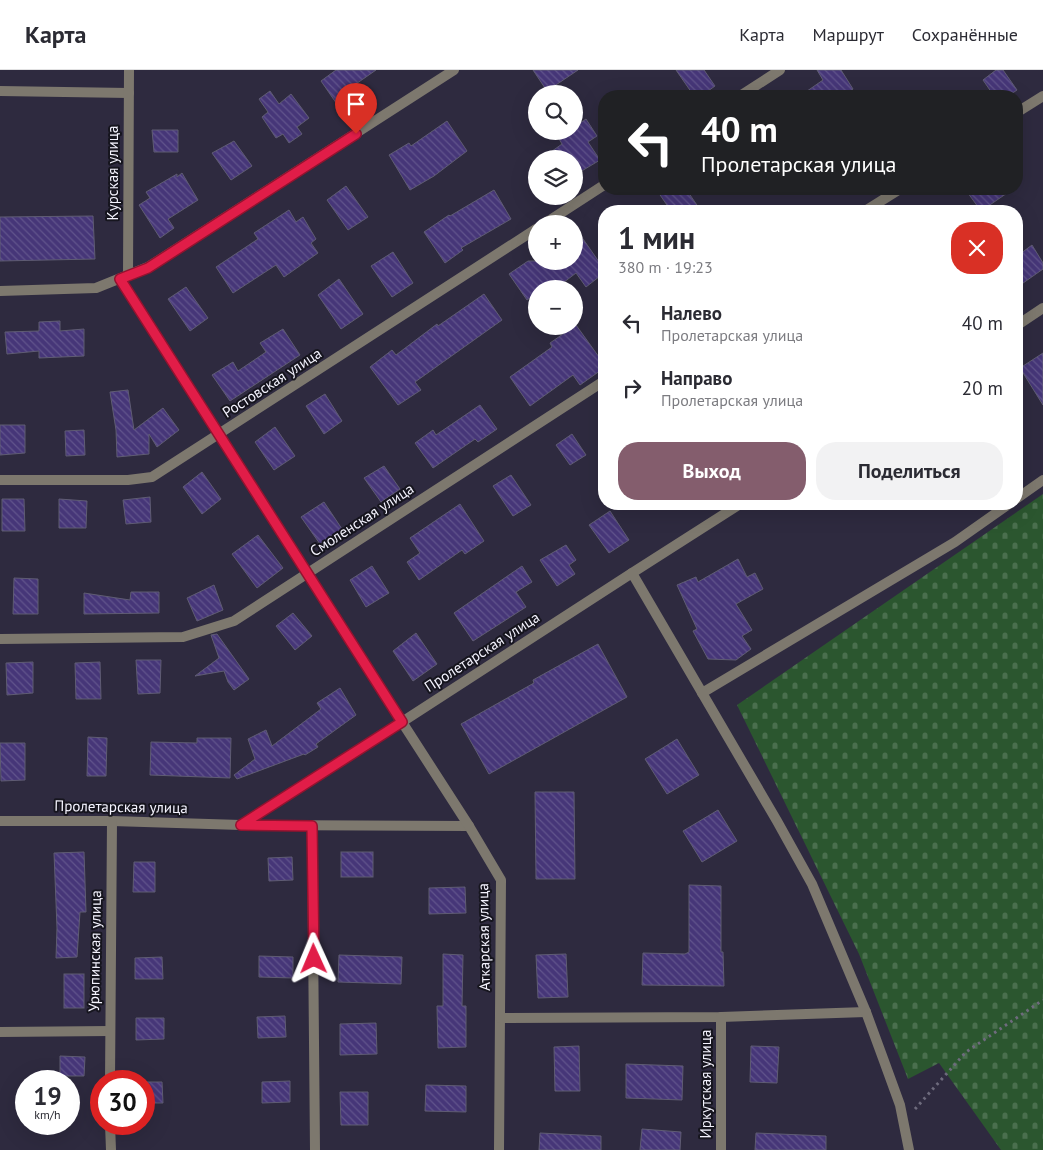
<!DOCTYPE html>
<html lang="ru">
<head>
<meta charset="utf-8">
<style>
	:root { --surface:#fff; --page:#f2f2f3; --text:#2b2b33; --muted:#7c7c81; --line:#e1e1e2; --accent:#845d6d }
	body { margin:0; font-family:"PT Sans",sans-serif; background:var(--page); color:var(--text); height:100vh; display:flex; flex-direction:column; font-size:19px; white-space:nowrap }
	* { box-sizing:border-box; margin:0 }
	p { font-size:16px; color:var(--muted) }
	.icon { flex:none; width:28px; height:28px; fill:none; stroke:currentColor; stroke-width:2; stroke-linecap:round; stroke-linejoin:round }
	.map { position:relative; flex:1; overflow:hidden }
	.panel { position:absolute; left:598px; top:135px; width:425px; height:305px; display:flex; flex-direction:column; background:var(--surface); border-radius:20px; box-shadow:0 5px 20px #0002 }
	.panel>* { flex:none }
	.guide { position:absolute; left:598px; top:20px; width:425px; height:105px; border-radius:20px; box-shadow:0 5px 20px #0002; background:#202124; color:#fff; overflow:hidden }
	.fabs { position:absolute; left:528px; top:15px; display:grid; gap:10px }
	.fabs a { display:grid; place-items:center; width:55px; height:55px; border-radius:50%; background:var(--surface); box-shadow:0 5px 20px #0002; font-size:25px }
	.speed { position:absolute; left:15px; top:1000px; display:flex; gap:10px; font-size:25px; font-weight:700; text-align:center }
	.speed>* { display:grid; place-content:center; width:65px; height:65px; border-radius:50%; background:var(--surface); box-shadow:0 5px 20px #0002; line-height:1 }
	.speed small { font-size:12px; font-weight:400 }
	.speed .limit { border:8px solid #d22; background:#fff; color:#111 }
	.pin { position:absolute; display:grid; place-items:center; width:42px; height:42px; color:#fff; margin:-51px -21px; border-radius:50% 50% 50% 0; rotate:-45deg; box-shadow:0 0 5px #0007 }
	.pin .icon { rotate:45deg }
	.me { position:absolute; width:55px; margin:-28px; rotate:359deg; stroke-linejoin:round; filter:drop-shadow(0 0 4px #0008) }
	.turn { display:flex; align-items:center; gap:18px; height:105px; padding:0 20px; font-size:22px }
	.turn .icon { width:65px; height:65px; stroke-width:2.5 }
	.turn b { display:block; font-size:35px; line-height:42px }
	.round { display:grid; place-items:center; flex:none; width:52px; height:52px; border-radius:20px; background:var(--page) }
	.headline { display:flex; align-items:center; justify-content:space-between; height:85px; padding:0 20px }
	h1 { font-size:30px; font-weight:800; line-height:38px }
	.action { display:flex; gap:10px; margin-top:auto; padding:10px 20px }
	.action a { flex:1; height:58px; border-radius:20px; background:var(--accent); color:#fff; font-size:20px; font-weight:800; line-height:58px; text-align:center }
	.action a+a { background:var(--page); color:var(--text) }
	ul { padding:0; list-style:none }
	li { display:flex; align-items:center; gap:15px; height:65px; padding:0 20px }
	li div { flex:1 }
	li b { display:block; font-size:19px }
	li em { font-style:normal }
	header { display:flex; align-items:center; gap:30px; box-sizing:border-box; height:70px; padding:0 25px; background:var(--surface); border-bottom:1px solid var(--line) }
	header strong { font-size:24px }
	nav { display:flex; gap:28px; margin-inline-start:auto; font-size:18px }
	.map>svg:first-child { display:block }
</style>
</head>
<body>
<header>
<strong>Карта</strong>
<nav><a>Карта</a><a>Маршрут</a><a>Сохранённые</a></nav>
</header>
<div class="map">
<svg width="1043" height="1080" viewBox="0 0 1043 1080">
	<defs>
		<pattern id="cemetery-stones" width="16" height="16" patternUnits="userSpaceOnUse" patternTransform="scale(1.25)"><rect width="16" height="16" fill="#2b562f"/><path d="M2 7V4a2 2 0 0 1 4 0v3zM10 15v-3a2 2 0 0 1 4 0v3z" fill="#4a6f4e"/></pattern>
		<pattern id="building-back-hatch" width="6" height="6" patternUnits="userSpaceOnUse" patternTransform="scale(1.25)"><rect width="6" height="6" fill="#463678"/><path d="M-1 5l2 2M0 0l6 6M5-1l2 2" fill="none" stroke="#61548c"/></pattern>
	</defs>
	<rect width="100%" height="100%" fill="#2e2a3f"/>
	<path fill="url(#cemetery-stones)" d="M1043 424V1080H1001L939 993 908 1009 859 884 737 635Z"/>
	<g fill="url(#building-back-hatch)" stroke="#5f5c73">
		<path d="M336 0H376L353 16 360 26 341 40 321 11Z"/>
		<path d="M533 0H578L547 21Z"/>
		<path d="M676 0H704L715 16 701 26H694Z"/>
		<path d="M817 0H841L853 19 843 26H800L823 10Z"/>
		<path d="M996 0H1003L1017 20 1008 26H994L983 10Z"/>
		<path d="M270 21 279 34 291 24 309 48 297 57 302 64 289 73 283 64 276 68 262 47 268 42 259 29Z"/>
		<path d="M586 49 597 66 588 72 600 90 580 102 574 92V89H541L562 74 558 67 567 61H574V57Z"/>
		<path d="M447 51 467 81 434 106 410 120 389 85 409 73 411 76Z"/>
		<path d="M152 60H178V82H154Z"/>
		<path d="M234 71 252 96 231 110 212 83Z"/>
		<path d="M182 103 198 130 168 149 174 158 160 168 139 135 150 128 146 122 177 104V107Z"/>
		<path d="M346 116 368 147 348 160 327 130Z"/>
		<path d="M656 119H686L701 141H671Z"/>
		<path d="M965 119H1013L981 141Z"/>
		<path d="M494 120 511 149 461 178 463 180 445 193 424 162 449 145 450 146Z"/>
		<path d="M289 140 296 152 303 147 316 169 311 173 318 183 284 207 276 195 233 223 216 197 258 169 254 163Z"/>
		<path d="M93 146 95 189 0 191V147Z"/>
		<path d="M574 156 604 199V203L586 217 576 203 555 219H536V224L527 230 509 204 528 191H574Z"/>
		<path d="M1032 175 1043 193V199L1016 218V187Z"/>
		<path d="M393 182 413 213 392 227 371 196Z"/>
		<path d="M339 209 363 244 341 259 318 225Z"/>
		<path d="M186 217 208 248 190 261 168 229Z"/>
		<path d="M484 224 502 250 415 312 421 320 398 335 370 297 392 280 396 285 437 254 438 256Z"/>
		<path d="M60 251V261L84 259V286L39 288V281L7 284 5 262 39 261V252Z"/>
		<path d="M576 255 604 294V298L580 315 573 305 530 336 510 307 552 277 550 273Z"/>
		<path d="M283 259 300 285 230 331 212 305 233 292 238 301 266 282 260 273Z"/>
		<path d="M1043 283V335L1020 298Z"/>
		<path d="M128 320 134 360 163 338 179 360 157 377 149 364V384L117 387 116 360 110 322Z"/>
		<path d="M325 324 342 351 324 364 306 336Z"/>
		<path d="M480 335 497 359 478 372 475 369 433 398 415 373 433 360 436 365Z"/>
		<path d="M0 355H25V383L0 385Z"/>
		<path d="M275 357 295 386 274 400 255 372Z"/>
		<path d="M84 360 85 385 66 386 65 361Z"/>
		<path d="M572 364 586 385 570 395 556 375Z"/>
		<path d="M384 396 400 419 381 432 364 408Z"/>
		<path d="M202 402 221 429 202 444 183 417Z"/>
		<path d="M511 405 531 435 513 446 493 416Z"/>
		<path d="M150 427 151 452 126 454 123 430Z"/>
		<path d="M2 429H24L25 461H2Z"/>
		<path d="M59 429 87 431 86 458H59Z"/>
		<path d="M324 432 342 459 320 474 301 447Z"/>
		<path d="M460 434 484 471 465 484 462 480 419 510 407 492 420 483 410 468Z"/>
		<path d="M610 441 629 470 609 483 589 455Z"/>
		<path d="M258 465 283 498 257 518 232 484Z"/>
		<path d="M566 475 576 490 569 495 575 504 557 516 540 490Z"/>
		<path d="M738 489 747 507 755 503 763 519 736 534 752 560 742 566 751 579 736 590 708 589 693 561 697 559 677 515 696 507 698 512Z"/>
		<path d="M372 496 389 523 366 537 350 510Z"/>
		<path d="M522 496 532 512 516 522 526 537 473 571 454 543Z"/>
		<path d="M14 508 38 509V544H13Z"/>
		<path d="M214 515 223 540 197 551 187 528Z"/>
		<path d="M131 522H159V543L84 544V523L130 530Z"/>
		<path d="M293 543 312 566 295 580 276 556Z"/>
		<path d="M416 563 437 594 413 611 393 581Z"/>
		<path d="M217 564 249 609 234 620 228 612 224 601 195 606 219 588 211 565Z"/>
		<path d="M598 574 627 627 489 704 461 654 534 613 533 610Z"/>
		<path d="M136 590H161L160 623 138 624Z"/>
		<path d="M33 592V623L7 625 6 593Z"/>
		<path d="M100 592 101 629H76L75 593Z"/>
		<path d="M340 618 356 645 316 674 318 677 305 685 304 684 237 709 234 705 255 689 248 669 266 660 272 676 321 639 317 633Z"/>
		<path d="M88 667 107 668 106 706H87Z"/>
		<path d="M197 668H231L230 708 150 705 151 672 197 673Z"/>
		<path d="M677 669 699 705 667 724 645 689Z"/>
		<path d="M0 673H25V710L1 711Z"/>
		<path d="M535 722H574L575 809H536Z"/>
		<path d="M718 740 737 771 702 792 683 761Z"/>
		<path d="M84 782 86 842H80L77 887 56 888 57 858 54 783Z"/>
		<rect x="341" y="782" width="32" height="25"/>
		<path d="M292 787 293 810 269 811 268 788Z"/>
		<path d="M134 792H155V822H133Z"/>
		<path d="M689 815 721 816V882H723L724 916 642 915 643 883 685 884 689 882Z"/>
		<path d="M465 817 466 843 429 844V818Z"/>
		<path d="M443 884 463 885 462 936H466V977L438 978 437 936H443Z"/>
		<path d="M566 884 568 927 538 928 536 885Z"/>
		<path d="M339 885 402 887 401 914 338 912Z"/>
		<path d="M259 886 293 887V908L259 907Z"/>
		<path d="M162 887 163 909H135V888Z"/>
		<rect x="64" y="904" width="20" height="34"/>
		<path d="M285 946 286 967 258 968 257 947Z"/>
		<path d="M136 948H164V969L136 970Z"/>
		<path d="M376 953 377 984 340 985V954Z"/>
		<path d="M579 976 580 1021H555L554 977Z"/>
		<path d="M751 976 779 977 777 1013 750 1012Z"/>
		<path d="M60 986 85 987 84 1006H60Z"/>
		<path d="M626 994 683 996 682 1030 626 1028Z"/>
		<path d="M290 1011V1032L262 1033V1012Z"/>
		<path d="M144 1012H162L163 1033H144Z"/>
		<path d="M426 1015 466 1016V1042L425 1041Z"/>
		<path d="M340 1022H368V1055H341Z"/>
		<path d="M642 1059 681 1062 680 1080H640Z"/>
		<path d="M540 1063 601 1066V1080H539Z"/>
		<path d="M756 1063 826 1066V1080H755Z"/>
	</g>
	<g fill="none" stroke-linecap="round" stroke-linejoin="round">
		<path stroke="#6e6b7d" stroke-width="3" stroke-dasharray="2.5 4" stroke-linecap="butt" d="M915 1039 966 982 1043 930"/>
		<g stroke="#7d786e" stroke-width="10">
			<path d="M0 21 129 23"/>
			<path d="M740 26 780 0"/>
			<path d="M1016 43 1043 26"/>
			<path d="M865 141 900 119"/>
			<path d="M544 154 604 115"/>
			<path d="M128 205 129 0"/>
			<path d="M1016 256 1043 238"/>
			<path d="M0 410H128L152 407 536 159"/>
			<path d="M1016 429 1043 410"/>
			<path d="M632 503 740 434"/>
			<path d="M0 569 183 567 234 551 604 311"/>
			<path d="M702 623 955 472 1009 434"/>
			<path d="M0 751H112L241 755 469 756"/>
			<path d="M241 755 402 652 469 756 501 810 499 1080"/>
			<path d="M312 756 315 1080"/>
			<path d="M500 948 721 947 866 942"/>
			<path d="M0 962 110 961"/>
			<path d="M110 1011 112 751"/>
			<path d="M110 1054 111 1080"/>
			<path d="M721 1080V947"/>
		</g>
		<g stroke="#7d786e" stroke-width="10">
			<path d="M120 209 402 652 632 503 777 751 812 814 866 942 884 991 900 1035 909 1080"/>
			<path d="M0 221 96 218 148 197 454 0"/>
		</g>
	</g>
	<g fill="none" stroke-linecap="round" stroke-linejoin="round">
		<defs>
			<path id="route" d="M314 889 312 756 241 755 402 652 120 209 148 198 356 64"/>
		</defs>
		<use href="#route" stroke="#92132f" stroke-width="12"/>
		<use href="#route" stroke="#e11d48" stroke-width="9"/>
	</g>
	<g text-anchor="middle" stroke-width="4" stroke-linejoin="round" paint-order="stroke">
		<g font-size="15" fill="#f4f3fe" stroke="#16151e">
			<text transform="translate(113 103) rotate(-90)" y="5">Курская улица</text>
			<text transform="translate(272 313) rotate(-33)" y="5">Ростовская улица</text>
			<text transform="translate(362 450) rotate(-33)" y="5">Смоленская улица</text>
			<text transform="translate(482 582) rotate(-33)" y="5">Пролетарская улица</text>
			<text transform="translate(121 737) rotate(1)" y="5">Пролетарская улица</text>
			<text transform="translate(484 867) rotate(-91)" y="5">Аткарская улица</text>
			<text transform="translate(95 881) rotate(-89)" y="5">Урюпинская улица</text>
			<text transform="translate(706 1014) rotate(-90)" y="5">Иркутская улица</text>
		</g>
	</g>
</svg>
<div class="fabs">
<a><svg class="icon" aria-label="search" viewBox="0 0 24 24"><circle cx="10" cy="10" r="6"/><path d="M15 15l6 6"/></svg></a>
<a><svg class="icon" aria-label="layers" viewBox="0 0 24 24"><path d="M12 4l9 5-9 5-9-5zM3 14l9 5 9-5"/></svg></a>
<a>+</a>
<a>−</a>
</div>
<div class="speed"><div>19<small>km/h</small></div><div class="limit">30</div></div>
<div class="pin" style="left:356px;top:64px;background:#d93025"><svg class="icon" aria-label="arrive" viewBox="0 0 24 24"><path d="M6 21V4h12l-3 4 3 4H6"/></svg></div>
<svg class="me" style="left:314px;top:889px" viewBox="-20 -20 40 40"><path d="M0-17L14 15 0 8-14 15z" fill="#e11d48" stroke="#fff" stroke-width="4"/></svg>
<div class="guide">
<div class="turn"><svg class="icon" aria-label="left" viewBox="0 0 24 24"><path d="M17 20v-9H6M10 6l-5 5 5 5"/></svg><div><b>40 m</b>Пролетарская улица</div></div>
</div>
<section class="panel">
<div class="headline"><div><h1>1 мин</h1><p>380 m · 19:23</p></div><a class="round" style="background:#d93025;color:#fff"><svg class="icon" aria-label="close" viewBox="0 0 24 24"><path d="M6 6l12 12M18 6L6 18"/></svg></a></div>
<ul>
<li><svg class="icon" aria-label="left" viewBox="0 0 24 24"><path d="M17 20v-9H6M10 6l-5 5 5 5"/></svg><div><b>Налево</b><p>Пролетарская улица</p></div><em>40 m</em></li>
<li><svg class="icon" aria-label="right" viewBox="0 0 24 24"><path d="M7 20v-9h11M14 6l5 5-5 5"/></svg><div><b>Направо</b><p>Пролетарская улица</p></div><em>20 m</em></li>
</ul>
<div class="action"><a>Выход</a><a>Поделиться</a></div>
</section>
</div>
</body>
</html>
